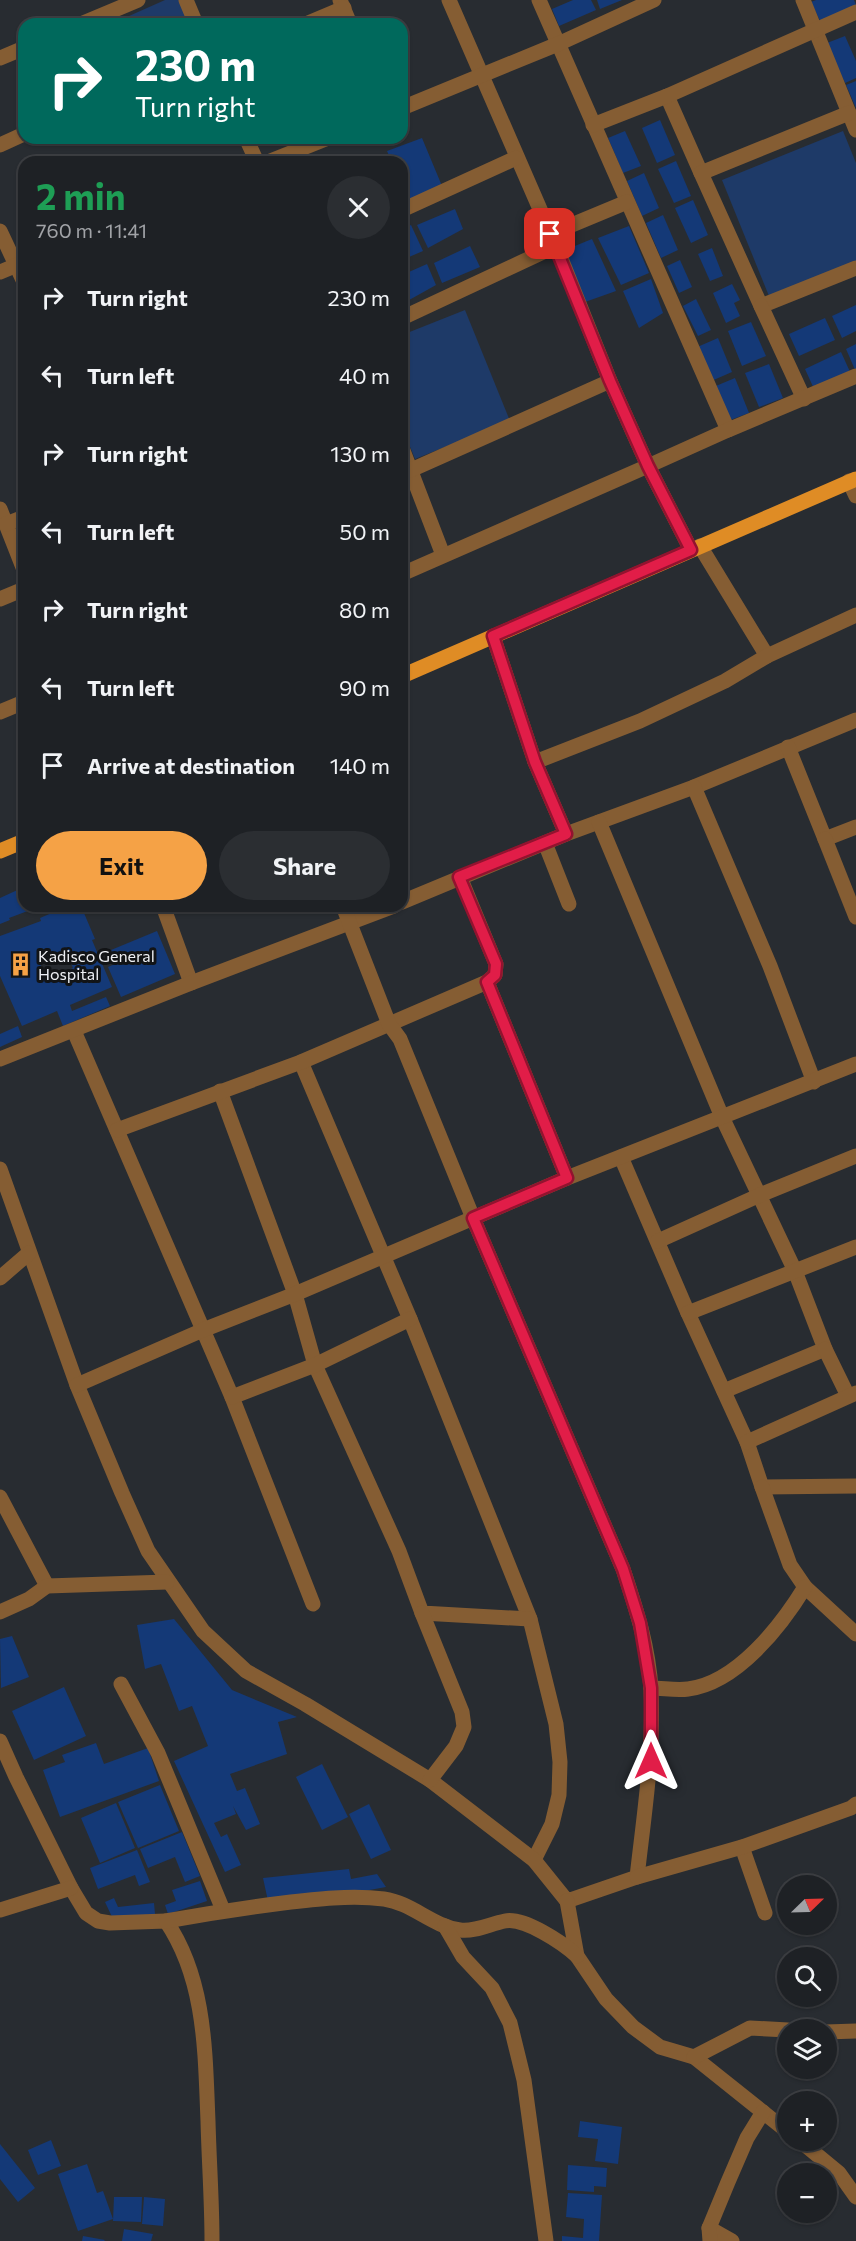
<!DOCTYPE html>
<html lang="en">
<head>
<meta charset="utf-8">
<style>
	:root { --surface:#1e2125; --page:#2b2e32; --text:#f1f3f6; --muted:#a1a3a7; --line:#3c3e42; --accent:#f5a246 }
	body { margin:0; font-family:Commissioner,sans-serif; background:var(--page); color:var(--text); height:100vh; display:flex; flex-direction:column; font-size:22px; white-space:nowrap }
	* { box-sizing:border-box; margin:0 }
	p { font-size:20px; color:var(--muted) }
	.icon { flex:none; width:33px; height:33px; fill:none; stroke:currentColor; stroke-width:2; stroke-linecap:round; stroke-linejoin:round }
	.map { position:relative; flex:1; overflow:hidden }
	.details { position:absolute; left:18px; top:156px; width:390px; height:756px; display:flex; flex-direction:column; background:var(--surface); border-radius:18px; box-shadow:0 2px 4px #0004,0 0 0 2px var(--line) }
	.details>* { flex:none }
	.top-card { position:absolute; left:18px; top:18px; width:390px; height:126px; border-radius:18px; box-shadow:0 2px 4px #0004,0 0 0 2px var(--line); background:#00695c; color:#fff; overflow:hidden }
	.needle { width:39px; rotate:67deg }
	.controls { position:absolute; left:777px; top:1875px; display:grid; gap:12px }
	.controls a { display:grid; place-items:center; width:60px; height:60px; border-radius:50%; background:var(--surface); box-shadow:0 2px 4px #0004,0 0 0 2px var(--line); font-size:30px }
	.pin { position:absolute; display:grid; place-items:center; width:51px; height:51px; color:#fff; margin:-26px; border-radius:12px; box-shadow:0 3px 9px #0006 }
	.me { position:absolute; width:66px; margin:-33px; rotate:0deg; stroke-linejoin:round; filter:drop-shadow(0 0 4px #0008) }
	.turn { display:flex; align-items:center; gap:21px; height:126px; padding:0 18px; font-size:27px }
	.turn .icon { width:78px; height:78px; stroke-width:2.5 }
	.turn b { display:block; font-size:42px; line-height:51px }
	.round { display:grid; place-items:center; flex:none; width:63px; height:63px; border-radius:32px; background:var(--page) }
	.headline { display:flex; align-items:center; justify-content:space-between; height:102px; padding:0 18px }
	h1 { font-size:36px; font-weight:700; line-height:45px; color:#1e9e55 }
	.primary-button { display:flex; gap:12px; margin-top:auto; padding:12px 18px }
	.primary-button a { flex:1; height:69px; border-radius:36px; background:var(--accent); color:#111; font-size:24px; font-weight:700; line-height:69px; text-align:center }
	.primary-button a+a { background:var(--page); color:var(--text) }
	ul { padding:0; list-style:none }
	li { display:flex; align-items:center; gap:18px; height:78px; padding:0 18px }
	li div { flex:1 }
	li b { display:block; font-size:22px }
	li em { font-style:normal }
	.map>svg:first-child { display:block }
</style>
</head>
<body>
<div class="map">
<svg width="856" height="2241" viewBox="0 0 856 2241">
	<rect width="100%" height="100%" fill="#282c31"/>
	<g fill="#1e3a68">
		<path d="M165 0H179L190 24H111Z"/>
		<path d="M843 131 856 163V272L773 306 722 180Z"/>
		<path d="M465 310 510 421 415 459 402 427V335Z"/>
	</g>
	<g fill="#143977" fill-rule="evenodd">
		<path d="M573 0H591L596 10 559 26 552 9Z"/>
		<path d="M597 0H622L600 9Z"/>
		<path d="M816 0H854L856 5 822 25 811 2Z"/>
		<path d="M845 36 856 61V78L845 83 827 43Z"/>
		<path d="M856 81V108L846 85Z"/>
		<path d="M660 120 675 155 657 163 642 128Z"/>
		<path d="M625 131 641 166 623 173 608 138Z"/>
		<path d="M422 138 442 186 410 203 402 185V162H392L387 151Z"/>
		<path d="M382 156 384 162H367Z"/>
		<path d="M676 161 691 196 674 203 658 169Z"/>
		<path d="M644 173 659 208 642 216 627 181Z"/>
		<path d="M693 200 708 235 691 243 675 208Z"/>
		<path d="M455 209 463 229 428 248 417 225Z"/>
		<path d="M663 215 678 250 661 258 646 223Z"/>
		<path d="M411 225 423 251 402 260V229Z"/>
		<path d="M629 226 649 273 621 285 598 238Z"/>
		<path d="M592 239 616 291 585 302 565 250Z"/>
		<path d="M470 246 480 267 442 283 434 263Z"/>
		<path d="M712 248 723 276 710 281 698 254Z"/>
		<path d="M680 260 692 287 679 293 667 266Z"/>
		<path d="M427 264 436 285 402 304V275Z"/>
		<path d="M651 279 663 313 639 328 623 291Z"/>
		<path d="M732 284 740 300 734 303 740 316 726 323 713 293Z"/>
		<path d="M696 299 711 330 698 336 683 306Z"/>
		<path d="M856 305V331L842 338 832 316Z"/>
		<path d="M825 318 835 340 799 356 789 334Z"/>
		<path d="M751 322 766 356 742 366 728 331Z"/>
		<path d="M718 338 732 372 709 382 695 348Z"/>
		<path d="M856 344V372L846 349Z"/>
		<path d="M841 352 851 374 815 391 805 369Z"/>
		<path d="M769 364 783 398 759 407 745 373Z"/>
		<path d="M735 378 749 413 725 422 711 388Z"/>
		<path d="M24 887V906H41L9 918 10 920 0 924V898Z"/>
		<path d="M68 906H81L95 939 92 940 112 987 70 1005 72 1011 106 997 110 1006 63 1026 57 1011 22 1026 0 976V936L41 921 40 918ZM66 952 73 968 57 975 56 972 45 976 39 961Z"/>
		<path d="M157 931 175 974 121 997 108 967 117 963 111 950Z"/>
		<path d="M18 1026 22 1037 0 1047V1034Z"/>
		<path d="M174 1619 232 1690 297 1717 278 1722 287 1754 230 1774 237 1791 245 1788 260 1824 246 1830 233 1806 236 1814 214 1823 221 1837 227 1834 241 1865 225 1872 174 1761 208 1746 192 1706 179 1711 161 1664 145 1669 137 1625Z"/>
		<path d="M12 1636 29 1677 1 1688 0 1639Z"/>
		<path d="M64 1687 86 1736 34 1760 12 1711Z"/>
		<path d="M96 1743 104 1764 148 1748 159 1781 60 1817 43 1770 65 1762 62 1755Z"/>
		<path d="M322 1764 348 1817 322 1830 296 1777Z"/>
		<path d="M160 1785 179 1831 138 1848 118 1802Z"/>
		<path d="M116 1803 135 1848 100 1863 81 1818Z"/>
		<path d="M369 1804 391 1850 371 1859 349 1814Z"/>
		<path d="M182 1832 200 1876 185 1882 175 1857 148 1868 140 1849Z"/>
		<path d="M137 1850 150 1882 139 1886 135 1875 98 1889 90 1868Z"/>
		<path d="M349 1869 351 1879 377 1874 386 1887 353 1893 268 1901 263 1878Z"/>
		<path d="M200 1881 207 1901 168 1914 165 1905 176 1901 172 1890Z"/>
		<path d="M114 1898 118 1907 154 1903 155 1914 113 1919 105 1902Z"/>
		<path d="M580 2121 622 2127 618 2164 595 2161 598 2139 578 2137Z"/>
		<path d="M51 2140 61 2166 38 2175 28 2150Z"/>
		<path d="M0 2144 35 2188 18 2202 0 2179Z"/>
		<path d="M87 2164 97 2193 103 2191 113 2219 78 2231 58 2174Z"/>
		<path d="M568 2165 607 2168 606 2187 594 2186V2192L567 2190Z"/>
		<path d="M568 2193 602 2195 599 2241H562V2236L583 2238 584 2219 566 2217Z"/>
		<path d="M114 2197H142L141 2222 113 2221Z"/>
		<path d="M144 2197 165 2199 163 2226 142 2224Z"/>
		<path d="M124 2229 153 2234 151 2241H122Z"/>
		<path d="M83 2236 105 2240 104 2241H82Z"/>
	</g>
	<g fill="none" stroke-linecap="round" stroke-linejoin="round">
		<g stroke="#855d33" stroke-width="15">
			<path d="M186 0 196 24"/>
			<path d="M340 0 350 24"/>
			<path d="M449 0 556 246 610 381 648 466 691 550"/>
			<path d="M539 0 728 430"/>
			<path d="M803 0 856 130"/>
			<path d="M81 24 138 0"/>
			<path d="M306 24 344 8"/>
			<path d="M0 58 24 48"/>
			<path d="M667 96 701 173"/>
			<path d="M402 108 558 44 654 0"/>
			<path d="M849 113 701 173 761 306 856 268"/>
			<path d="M593 125 667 96 856 12"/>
			<path d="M246 138 257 162"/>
			<path d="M0 145 24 134"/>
			<path d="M268 162 328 138"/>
			<path d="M402 210 516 158"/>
			<path d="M0 231 24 282"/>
			<path d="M550 234 627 202"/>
			<path d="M0 272 24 262"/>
			<path d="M761 306 804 399"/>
			<path d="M402 318 556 246"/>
			<path d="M402 448 443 555"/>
			<path d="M411 470 610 381"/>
			<path d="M849 481 856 496"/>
			<path d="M0 509 24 570"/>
			<path d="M6 524 24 517"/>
			<path d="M700 546 767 656"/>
			<path d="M402 574 648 466 728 430 856 376"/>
			<path d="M0 599 24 589"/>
			<path d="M493 636 535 762 566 834 694 787 856 720"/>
			<path d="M0 712 24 702"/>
			<path d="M788 747 825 839 856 827"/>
			<path d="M535 762 640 721 725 681 767 656 856 615"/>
			<path d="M694 787 770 966 814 1082"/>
			<path d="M599 822 722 1117 795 1271 825 1349 724 1391"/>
			<path d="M825 839 856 917"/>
			<path d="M545 843 569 904"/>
			<path d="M402 902 566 834"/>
			<path d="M163 906 191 983"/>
			<path d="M487 982 567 1178"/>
			<path d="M74 1031 232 1397 313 1604"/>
			<path d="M0 1059 191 983 394 906"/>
			<path d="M301 1062 410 1319 530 1619 556 1724 560 1762 559 1795 552 1824 534 1860"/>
			<path d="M220 1091 295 1294 315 1365 399 1551 422 1613 530 1619"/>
			<path d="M117 1130 301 1062 487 982 495 975 496 964 460 877"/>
			<path d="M621 1157 688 1313 747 1442 762 1487 856 1486"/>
			<path d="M0 1169 77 1385 122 1493 148 1551 203 1631 246 1671 305 1704 430 1780 534 1860 567 1901 637 1877C644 1815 654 1752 651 1690 649 1648 636 1608 623 1569L473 1218 400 1039 389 1024 343 906"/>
			<path d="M658 1241 760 1195 856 1156"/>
			<path d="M0 1278 29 1253"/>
			<path d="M688 1313 856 1247"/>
			<path d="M825 1349 848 1396"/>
			<path d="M77 1385 203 1330 295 1294 567 1178 856 1064"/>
			<path d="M232 1397 315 1365 410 1319"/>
			<path d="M747 1442 856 1393"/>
			<path d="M762 1487 790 1565 805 1587 856 1634"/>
			<path d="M0 1497 47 1586"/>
			<path d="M0 1612 29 1599 47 1586 167 1582"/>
			<path d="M422 1613 462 1712 464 1727 456 1746 430 1780"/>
			<path d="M121 1684 158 1753 223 1910"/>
			<path d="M651 1688C663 1688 677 1691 688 1689 737 1683 781 1626 805 1587"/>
			<path d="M0 1741 16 1777 71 1888 86 1913 98 1921 110 1923 166 1921C206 1980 205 2052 208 2121 209 2161 212 2201 212 2241"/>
			<path d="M742 1847 765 1913"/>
			<path d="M637 1877 742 1847 851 1808 856 1804"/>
			<path d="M567 1901 577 1956 606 1999 633 2027 660 2047 694 2057 788 2132"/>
			<path d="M0 1910 71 1888"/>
			<path d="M166 1921C205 1914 244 1908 283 1903 316 1899 351 1895 384 1899 412 1903 432 1926 460 1930 475 1932 490 1924 505 1921 524 1917 563 1943 577 1956"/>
			<path d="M445 1926 463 1957 492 1988 510 2023 524 2080 546 2241"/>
			<path d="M826 2032 856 2031"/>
			<path d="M694 2057 750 2028 788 2030"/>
			<path d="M799 2140 839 2173 856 2197"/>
			<path d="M709 2228 732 2241"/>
			<path d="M710 2241 709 2228 728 2182 747 2138 763 2112"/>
		</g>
		<g stroke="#df8c25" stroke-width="15">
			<path d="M402 676 856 479"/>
			<path d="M0 851 24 841"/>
		</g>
	</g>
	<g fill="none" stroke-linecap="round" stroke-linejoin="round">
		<defs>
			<path id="route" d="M550 234 610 381 648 466 691 550 493 636 535 762 566 834 459 877 496 964 495 975 487 982 567 1178 473 1218 623 1569 640 1623 651 1688V1761"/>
		</defs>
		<use href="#route" stroke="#92132f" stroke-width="15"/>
		<use href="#route" stroke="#e11d48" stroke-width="10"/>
	</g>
	<defs>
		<symbol id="building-bare" viewBox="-9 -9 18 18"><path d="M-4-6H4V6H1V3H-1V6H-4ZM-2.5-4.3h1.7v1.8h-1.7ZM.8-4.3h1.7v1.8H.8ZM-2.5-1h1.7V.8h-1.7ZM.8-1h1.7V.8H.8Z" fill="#f5a246" stroke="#121416" stroke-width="2.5" paint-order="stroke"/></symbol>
	</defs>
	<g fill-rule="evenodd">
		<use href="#building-bare" x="4" y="948" width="33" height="33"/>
	</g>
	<g text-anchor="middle" stroke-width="6" stroke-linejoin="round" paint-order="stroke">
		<g font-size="16" fill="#eef0f4" stroke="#121416" text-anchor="start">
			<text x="38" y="962">Kadisco General<tspan x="38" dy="18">Hospital</tspan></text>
		</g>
	</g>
</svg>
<div class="controls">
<a><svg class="needle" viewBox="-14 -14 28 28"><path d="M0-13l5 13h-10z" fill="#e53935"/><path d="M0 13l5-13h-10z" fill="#a1a3a7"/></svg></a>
<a><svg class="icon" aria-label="search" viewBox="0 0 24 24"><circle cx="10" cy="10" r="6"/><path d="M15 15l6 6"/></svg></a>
<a><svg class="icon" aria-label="layers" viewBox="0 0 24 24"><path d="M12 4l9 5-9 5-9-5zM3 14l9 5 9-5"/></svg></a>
<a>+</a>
<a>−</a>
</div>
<div class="pin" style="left:550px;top:234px;background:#d93025"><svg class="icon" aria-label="arrive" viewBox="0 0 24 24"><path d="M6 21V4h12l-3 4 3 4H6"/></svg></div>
<svg class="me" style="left:651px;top:1761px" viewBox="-20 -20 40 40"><path d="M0-17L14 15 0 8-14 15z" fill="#e11d48" stroke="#fff" stroke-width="4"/></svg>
<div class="top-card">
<div class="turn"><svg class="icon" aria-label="right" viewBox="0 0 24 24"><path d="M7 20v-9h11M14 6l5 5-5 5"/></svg><div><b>230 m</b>Turn right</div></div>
</div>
<section class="details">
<div class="headline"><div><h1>2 min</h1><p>760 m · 11:41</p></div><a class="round"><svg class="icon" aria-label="close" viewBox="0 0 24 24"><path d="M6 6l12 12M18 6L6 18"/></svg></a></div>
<ul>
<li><svg class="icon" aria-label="right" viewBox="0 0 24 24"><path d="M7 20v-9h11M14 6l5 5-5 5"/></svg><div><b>Turn right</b></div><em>230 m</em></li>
<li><svg class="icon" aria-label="left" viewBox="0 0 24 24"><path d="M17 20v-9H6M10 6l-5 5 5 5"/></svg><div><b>Turn left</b></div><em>40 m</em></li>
<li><svg class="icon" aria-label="right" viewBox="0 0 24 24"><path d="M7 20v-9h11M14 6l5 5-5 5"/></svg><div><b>Turn right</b></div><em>130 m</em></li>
<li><svg class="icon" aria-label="left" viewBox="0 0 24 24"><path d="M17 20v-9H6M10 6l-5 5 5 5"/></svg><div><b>Turn left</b></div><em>50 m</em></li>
<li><svg class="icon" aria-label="right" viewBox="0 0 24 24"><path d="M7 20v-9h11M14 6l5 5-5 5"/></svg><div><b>Turn right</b></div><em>80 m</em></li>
<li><svg class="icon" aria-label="left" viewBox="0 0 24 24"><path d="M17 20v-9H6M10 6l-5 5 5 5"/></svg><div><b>Turn left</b></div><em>90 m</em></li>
<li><svg class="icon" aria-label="arrive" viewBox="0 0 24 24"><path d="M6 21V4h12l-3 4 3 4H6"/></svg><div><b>Arrive at destination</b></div><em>140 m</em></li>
</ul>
<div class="primary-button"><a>Exit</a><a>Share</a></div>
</section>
</div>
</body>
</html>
